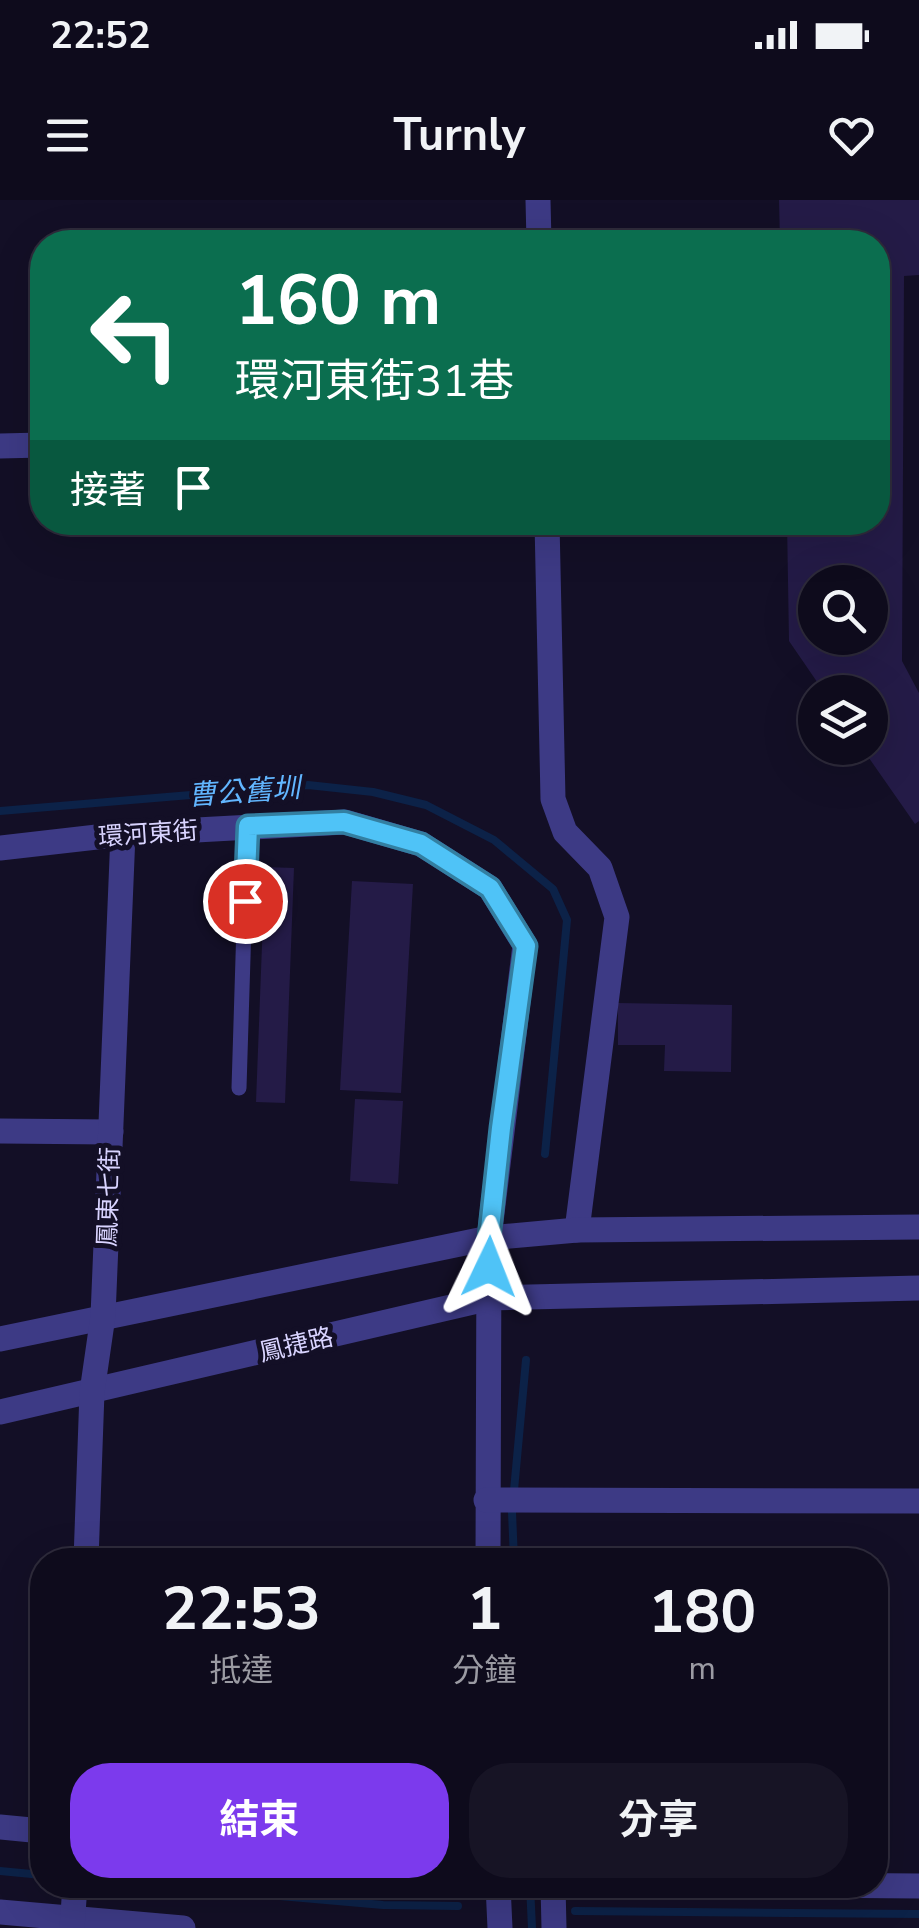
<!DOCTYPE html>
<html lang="zh-TW">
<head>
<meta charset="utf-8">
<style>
	:root { --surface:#0e0b1c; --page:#171425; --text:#f1f3f6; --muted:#9b9ba3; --line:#2e2b3b; --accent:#7c3aed }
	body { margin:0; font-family:"Nunito Sans","Noto Sans TC",sans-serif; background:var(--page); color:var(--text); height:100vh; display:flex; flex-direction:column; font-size:38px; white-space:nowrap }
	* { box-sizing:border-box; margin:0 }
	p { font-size:32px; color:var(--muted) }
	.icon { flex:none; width:55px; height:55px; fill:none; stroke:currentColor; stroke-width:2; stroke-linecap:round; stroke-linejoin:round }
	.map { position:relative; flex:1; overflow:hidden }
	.sheet { position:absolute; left:30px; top:1348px; width:858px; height:350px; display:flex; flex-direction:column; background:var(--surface); border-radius:40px; box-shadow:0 10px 40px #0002,0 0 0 2px var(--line) }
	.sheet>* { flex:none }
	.top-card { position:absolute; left:30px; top:30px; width:860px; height:305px; border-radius:40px; box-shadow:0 10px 40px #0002,0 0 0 2px var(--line); background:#0b6e4f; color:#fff; overflow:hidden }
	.controls { position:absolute; left:798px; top:365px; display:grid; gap:20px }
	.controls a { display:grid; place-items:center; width:90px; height:90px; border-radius:50%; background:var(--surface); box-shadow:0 10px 40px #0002,0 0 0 2px var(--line); font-size:50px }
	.pin { position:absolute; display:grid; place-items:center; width:85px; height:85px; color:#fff; margin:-42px; border:5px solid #fff; border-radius:50%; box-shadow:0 2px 10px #0007 }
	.me { position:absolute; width:110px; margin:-55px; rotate:2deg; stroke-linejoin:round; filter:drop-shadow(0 0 8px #0008) }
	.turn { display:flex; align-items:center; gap:35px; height:210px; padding:0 40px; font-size:45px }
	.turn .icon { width:130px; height:130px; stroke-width:2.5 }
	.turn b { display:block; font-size:70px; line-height:85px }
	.then { display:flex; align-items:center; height:95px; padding:0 40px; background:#0003; gap:20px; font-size:38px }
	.eta { display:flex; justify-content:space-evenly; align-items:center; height:170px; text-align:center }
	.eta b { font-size:60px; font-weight:700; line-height:70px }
	.cta { display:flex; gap:20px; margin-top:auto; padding:20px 40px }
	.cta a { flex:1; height:115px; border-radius:40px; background:var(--accent); color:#fff; font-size:40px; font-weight:700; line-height:115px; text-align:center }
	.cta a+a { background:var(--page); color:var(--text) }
	.status { display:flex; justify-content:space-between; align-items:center; height:70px; padding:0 50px; background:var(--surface); direction:ltr }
	.status svg { height:28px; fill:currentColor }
	header { display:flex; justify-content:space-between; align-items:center; height:130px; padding:0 40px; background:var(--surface); font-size:45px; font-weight:700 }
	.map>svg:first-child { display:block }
</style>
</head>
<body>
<div class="status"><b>22:52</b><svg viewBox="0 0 49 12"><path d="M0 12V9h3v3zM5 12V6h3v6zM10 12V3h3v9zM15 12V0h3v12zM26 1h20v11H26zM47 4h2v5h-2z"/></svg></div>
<header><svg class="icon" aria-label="menu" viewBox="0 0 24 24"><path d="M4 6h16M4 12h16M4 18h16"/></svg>Turnly<svg class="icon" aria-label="heart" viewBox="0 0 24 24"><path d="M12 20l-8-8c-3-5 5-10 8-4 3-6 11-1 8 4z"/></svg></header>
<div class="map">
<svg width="919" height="1728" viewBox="0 0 919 1728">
	<rect width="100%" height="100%" fill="#130f26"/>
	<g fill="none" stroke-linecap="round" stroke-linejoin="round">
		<g stroke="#0c2248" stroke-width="8">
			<path d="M0 611 308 585 373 592 426 605 494 640 553 689 567 720 545 954"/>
			<path d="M514 1360 512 1312 526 1160"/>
			<path d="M0 1671 42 1675"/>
			<path d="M153 1685 383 1705 458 1706"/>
			<path d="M530 1685 532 1728"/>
			<path d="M575 1711 919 1714"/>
		</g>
	</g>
	<g fill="#241b47" fill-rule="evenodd">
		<path d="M779 0H919V75L904 76 902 461 919 493V621L915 624 862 548H870V492H824L789 441 787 322H878V42H780ZM815 382H870V438H815Z"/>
		<path d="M265 667 294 668 285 903 256 902Z"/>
		<path d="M352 681 413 684 401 893 340 890Z"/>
		<path d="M618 803 732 805 731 872 664 871 665 845H618Z"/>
		<path d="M355 899 403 901 398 984 350 981Z"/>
	</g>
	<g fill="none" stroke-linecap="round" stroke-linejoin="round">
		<path stroke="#3d3a85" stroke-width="15" d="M239 888 247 627"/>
		<g stroke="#3d3a85" stroke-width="25">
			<path d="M538 0 539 42"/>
			<path d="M0 246 42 245"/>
			<path d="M547 322 553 599 565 632 600 668 617 717 577 1030"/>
			<path d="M0 648 123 634 345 622 421 644 490 688 525 745 489 1038 488 1360"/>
			<path d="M0 931 111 932"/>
			<path d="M0 1139 489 1038 577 1030 919 1027"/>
			<path d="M0 1212 490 1098 919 1088"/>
			<path d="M486 1300 919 1301"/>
			<path d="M86 1360 92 1192 103 1116 123 634"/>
			<path d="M0 1627 42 1631"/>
			<path d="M498 1685 500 1728"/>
			<path d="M553 1685 554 1728"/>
			<path d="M792 1685 919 1686"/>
			<path d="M0 1712 183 1728"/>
			<path d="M72 1728 75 1685"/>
		</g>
	</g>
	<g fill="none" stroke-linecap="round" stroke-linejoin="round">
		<defs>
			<path id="route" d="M245 701 248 626 344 622 421 644 490 688 526 746 501 928 489 1038V1067"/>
		</defs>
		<use href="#route" stroke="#337fa1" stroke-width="25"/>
		<use href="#route" stroke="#4fc3f7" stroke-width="18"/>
	</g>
	<g text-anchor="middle" stroke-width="10" stroke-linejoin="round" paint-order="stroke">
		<g font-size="25" fill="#d9d4ff" stroke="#130f26">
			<text transform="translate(148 633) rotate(-4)" y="9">環河東街</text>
			<text transform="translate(108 997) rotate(-88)" y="9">鳳東七街</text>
			<text transform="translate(296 1144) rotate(-13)" y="9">鳳捷路</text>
		</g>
		<g font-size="28" font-style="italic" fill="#62b6ff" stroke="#130f26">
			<text transform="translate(244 591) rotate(-4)" y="10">曹公舊圳</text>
		</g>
	</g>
</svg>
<div class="controls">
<a><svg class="icon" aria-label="search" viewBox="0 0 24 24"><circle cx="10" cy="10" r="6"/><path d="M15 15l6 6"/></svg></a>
<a><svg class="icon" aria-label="layers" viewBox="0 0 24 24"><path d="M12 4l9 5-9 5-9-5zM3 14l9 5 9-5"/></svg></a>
</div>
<div class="pin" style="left:245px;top:701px;background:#d93025"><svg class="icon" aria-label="arrive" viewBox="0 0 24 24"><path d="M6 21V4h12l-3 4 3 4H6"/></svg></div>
<svg class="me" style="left:489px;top:1067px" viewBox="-20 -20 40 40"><path d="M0-17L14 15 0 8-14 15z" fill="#4fc3f7" stroke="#fff" stroke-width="4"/></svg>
<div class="top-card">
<div class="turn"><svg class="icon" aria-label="left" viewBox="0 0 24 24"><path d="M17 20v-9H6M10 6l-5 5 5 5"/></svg><div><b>160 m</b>環河東街31巷</div></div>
<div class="then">接著<svg class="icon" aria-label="arrive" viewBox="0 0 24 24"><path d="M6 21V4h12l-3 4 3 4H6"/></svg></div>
</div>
<section class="sheet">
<div class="eta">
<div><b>22:53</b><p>抵達</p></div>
<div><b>1</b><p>分鐘</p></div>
<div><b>180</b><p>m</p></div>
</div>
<div class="cta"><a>結束</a><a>分享</a></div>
</section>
</div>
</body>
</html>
